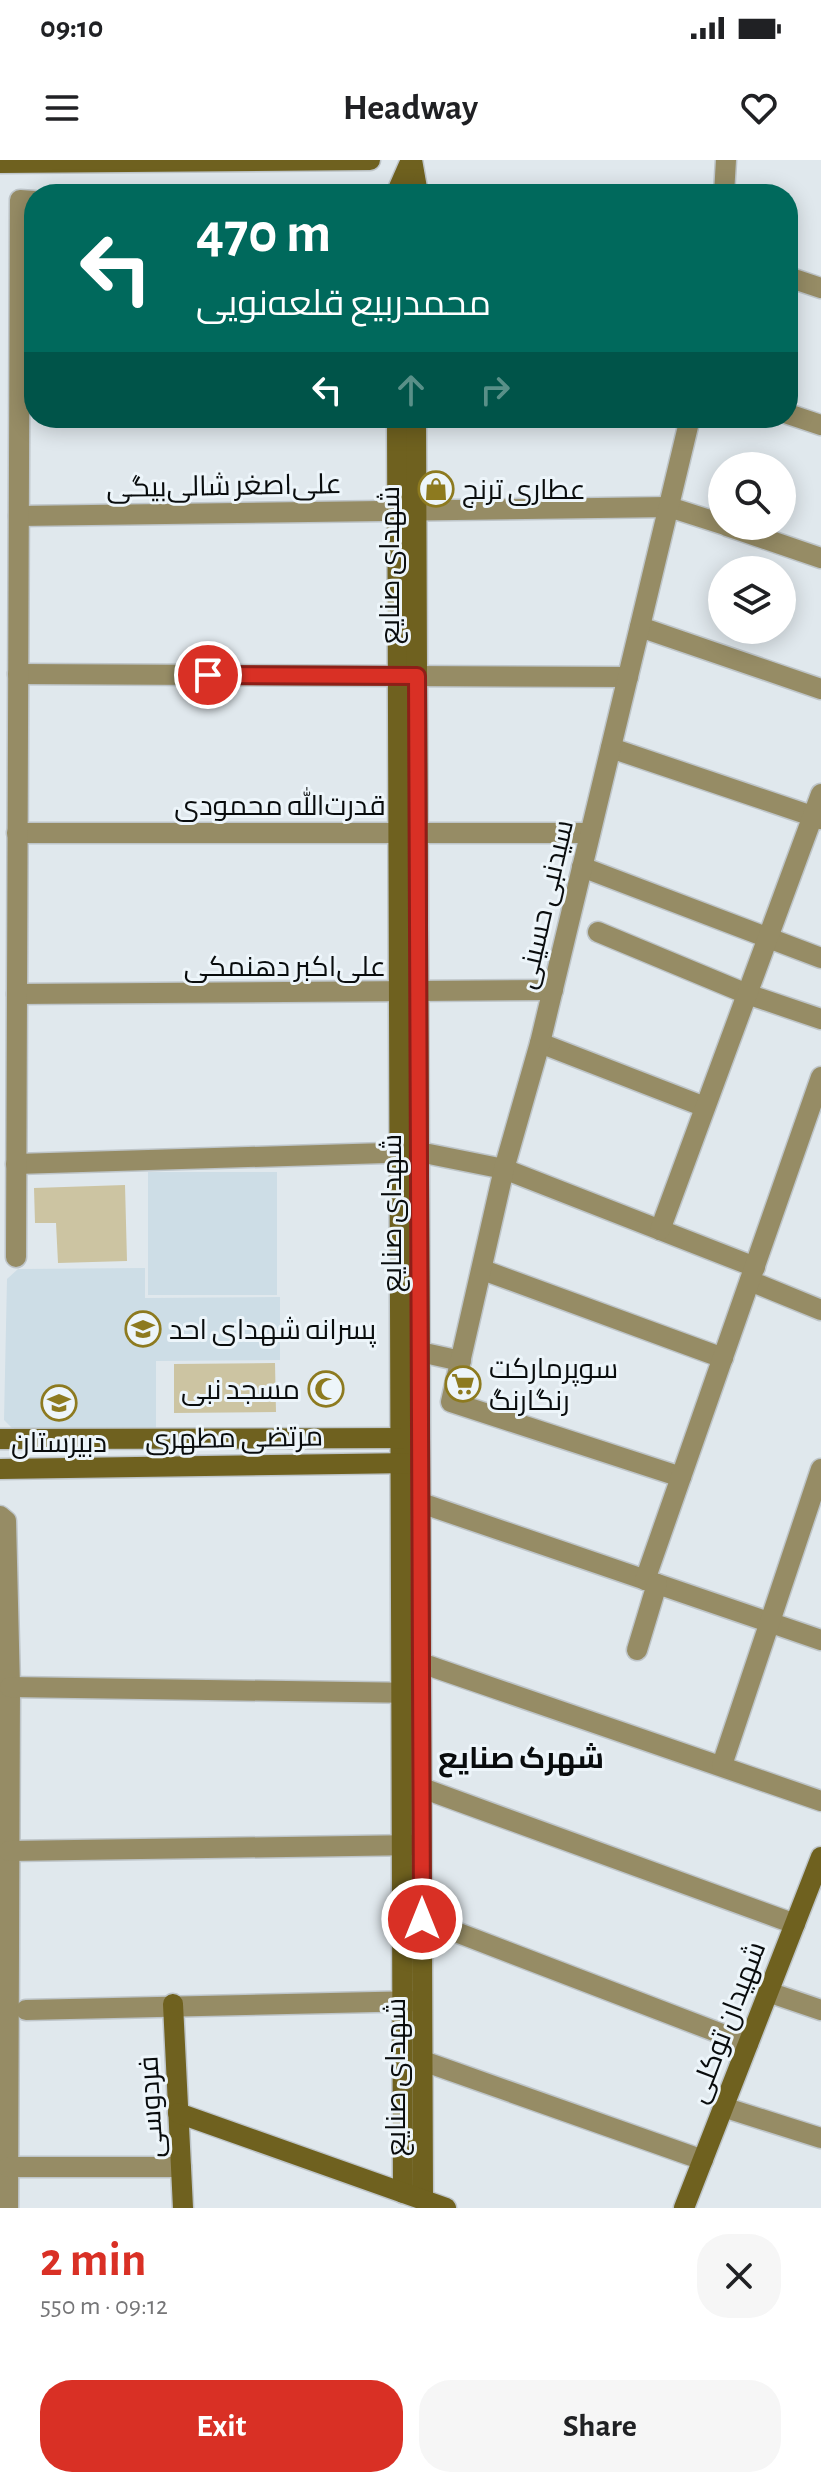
<!DOCTYPE html>
<html lang="en">
<head>
<meta charset="utf-8">
<style>
	:root { --surface:#fff; --page:#f6f6f6; --text:#202124; --muted:#757577; --accent:#d93025 }
	body { margin:0; font-family:"Alegreya Sans",Cairo,sans-serif; background:var(--page); color:var(--text); height:100vh; display:flex; flex-direction:column; font-size:30px; white-space:nowrap }
	* { box-sizing:border-box; margin:0 }
	p { font-size:26px; color:var(--muted) }
	.icon { flex:none; width:44px; height:44px; fill:none; stroke:currentColor; stroke-width:2; stroke-linecap:round; stroke-linejoin:round }
	.map { position:relative; height:2048px; overflow:hidden }
	.sheet { display:flex; flex-direction:column; background:var(--surface); flex:1 }
	.sheet>* { flex:none }
	.guide { position:absolute; left:24px; top:24px; width:774px; height:244px; border-radius:32px; box-shadow:0 4px 20px #0003; background:#00695c; color:#fff; overflow:hidden }
	.tools { position:absolute; left:708px; top:292px; display:grid; gap:16px }
	.tools a { display:grid; place-items:center; width:88px; height:88px; border-radius:50%; background:var(--surface); box-shadow:0 4px 20px #0003; font-size:40px }
	.pin { position:absolute; display:grid; place-items:center; width:68px; height:68px; color:#fff; margin:-34px; border:4px solid #fff; border-radius:50%; box-shadow:0 2px 8px #0007 }
	.me { position:absolute; width:88px; margin:-44px; rotate:0deg; stroke-linejoin:round; filter:drop-shadow(0 0 6px #0008) }
	.turn { display:flex; align-items:center; gap:28px; height:168px; padding:0 40px; font-size:36px }
	.turn .icon { width:104px; height:104px; stroke-width:2.5 }
	.turn b { display:block; font-size:56px; line-height:68px }
	.lanes { display:flex; align-items:center; height:76px; padding:0 40px; background:#0003; justify-content:center; gap:40px; direction:ltr }
	.lanes .off { opacity:.35 }
	.round { display:grid; place-items:center; flex:none; width:84px; height:84px; border-radius:32px; background:var(--page) }
	.headline { display:flex; align-items:center; justify-content:space-between; height:136px; padding:0 40px }
	h1 { font-size:48px; font-weight:600; line-height:60px; color:var(--accent) }
	.cta { display:flex; gap:16px; margin-top:auto; padding:16px 40px }
	.cta a { flex:1; height:92px; border-radius:32px; background:var(--accent); color:#fff; font-size:32px; font-weight:600; line-height:92px; text-align:center }
	.cta a+a { background:var(--page); color:var(--text) }
	.status { display:flex; justify-content:space-between; align-items:center; height:56px; padding:0 40px; background:var(--surface); direction:ltr }
	.status svg { height:22px; fill:currentColor }
	header { display:flex; justify-content:space-between; align-items:center; height:104px; padding:0 40px; background:var(--surface); font-size:36px; font-weight:600 }
	.map>svg:first-child { display:block }
</style>
</head>
<body>
<div class="status"><b>09:10</b><svg viewBox="0 0 49 12"><path d="M0 12V9h3v3zM5 12V6h3v6zM10 12V3h3v9zM15 12V0h3v12zM26 1h20v11H26zM47 4h2v5h-2z"/></svg></div>
<header><svg class="icon" aria-label="menu" viewBox="0 0 24 24"><path d="M4 6h16M4 12h16M4 18h16"/></svg>Headway<svg class="icon" aria-label="heart" viewBox="0 0 24 24"><path d="M12 20l-8-8c-3-5 5-10 8-4 3-6 11-1 8 4z"/></svg></header>
<div class="map">
<svg width="821" height="2048" viewBox="0 0 821 2048">
	<rect width="100%" height="100%" fill="#e0e8ed"/>
	<g fill="#cddde6">
		<rect x="148" y="1012" width="129" height="123"/>
		<path d="M145 1108V1138L280 1137V1200L156 1201V1268L13 1269 4 1260 7 1119 18 1109Z"/>
	</g>
	<g fill="#ccc4a2">
		<path d="M125 1025 127 1101 58 1103 56 1063H35L34 1028Z"/>
		<path d="M275 1203 276 1252 174 1253V1204Z"/>
	</g>
	<g fill="none" stroke-linecap="round" stroke-linejoin="round">
		<defs>
			<g id="street">
				<path d="M724 34 726 0"/>
				<path d="M788 117 821 128"/>
				<path d="M788 254 821 265"/>
				<path d="M19 356 669 347 722 364"/>
				<path d="M727 366 821 398"/>
				<path d="M640 467 821 529"/>
				<path d="M18 514 628 517"/>
				<path d="M611 588 821 659"/>
				<path d="M17 673H590"/>
				<path d="M582 707 821 798"/>
				<path d="M598 772 747 834 821 859"/>
				<path d="M17 834 553 830"/>
				<path d="M540 883 705 947"/>
				<path d="M16 1004 419 992 504 1009 755 1107"/>
				<path d="M660 1070 821 634"/>
				<path d="M16 1097 20 40 34 41"/>
				<path d="M483 1110 723 1198"/>
				<path d="M750 1121 821 1150"/>
				<path d="M420 1192 461 1201"/>
				<path d="M681 1317 451 1242 504 1009 540 883 690 258"/>
				<path d="M421 1343 821 1480"/>
				<path d="M0 1356 6 1361 10 1527 8 2048"/>
				<path d="M645 1420 821 917"/>
				<path d="M637 1490 657 1424"/>
				<path d="M421 1503 821 1641"/>
				<path d="M10 1527 417 1533"/>
				<path d="M722 1605 821 1309"/>
				<path d="M422 1628 795 1764"/>
				<path d="M9 1691 417 1685"/>
				<path d="M422 1759 748 1884"/>
				<path d="M768 1832 821 1850"/>
				<path d="M26 1850 419 1841"/>
				<path d="M423 1901 703 2000"/>
				<path d="M723 1947 821 1978"/>
				<path d="M8 2007H181"/>
			</g>
			<g id="secondary">
				<path d="M412 0 418 34"/>
				<path d="M0 3 370 0"/>
				<path d="M396 34 411 0"/>
				<path d="M397 258 403 2033"/>
				<path d="M416 258 423 2040"/>
				<path d="M0 1279 412 1278"/>
				<path d="M0 1309 412 1303"/>
				<path d="M173 1844 183 2048"/>
				<path d="M178 1953 446 2048"/>
				<path d="M684 2048 821 1697"/>
			</g>
		</defs>
		<use href="#street" stroke="#bec5c9" stroke-width="23"/>
		<use href="#secondary" stroke="#bec5c9" stroke-width="23"/>
		<use href="#street" stroke="#968c65" stroke-width="20"/>
		<use href="#secondary" stroke="#6f611f" stroke-width="20"/>
	</g>
	<g fill="none" stroke-linecap="round" stroke-linejoin="round">
		<defs>
			<path id="route" d="M208 515 417 516 422 1759"/>
		</defs>
		<use href="#route" stroke="#8d1f18" stroke-width="20"/>
		<use href="#route" stroke="#d93025" stroke-width="14"/>
	</g>
	<defs>
		<symbol id="shop-ring" viewBox="-11 -11 22 22"><circle r="9.5" fill="#edf5fa" stroke="#8d7a1f" stroke-width="1.5"/><path d="M-5-2.5h2.3a2.7 3.5 0 0 1 5.4 0H5L5.5 6h-11ZM-1.5-2.5h3a1.5 2.3 0 0 0-3 0Z" fill="#8d7a1f"/></symbol>
		<symbol id="school-ring" viewBox="-11 -11 22 22"><circle r="9.5" fill="#edf5fa" stroke="#8d7a1f" stroke-width="1.5"/><path d="M0-5L7-2L0 1L-7-2ZM-4 1L0 2.5L4 1V4Q0 6-4 4Z" fill="#8d7a1f"/></symbol>
		<symbol id="supermarket-ring" viewBox="-11 -11 22 22"><circle r="9.5" fill="#edf5fa" stroke="#8d7a1f" stroke-width="1.5"/><path d="M-6-5.5h2.5l.6 2H6L4.5 2H-2.5L-4.4-4H-6ZM-1.5 3.2a1.3 1.3 0 1 0 .1 0ZM3 3.2a1.3 1.3 0 1 0 .1 0Z" fill="#8d7a1f"/></symbol>
		<symbol id="mosque-ring" viewBox="-11 -11 22 22"><circle r="9.5" fill="#edf5fa" stroke="#8d7a1f" stroke-width="1.5"/><path d="M3.5-4.9A6 6 0 1 0 3.5 4.9A5 5 0 1 1 3.5-4.9Z" fill="#8d7a1f"/></symbol>
	</defs>
	<g fill-rule="evenodd">
		<use href="#shop-ring" x="416" y="309" width="40" height="40"/>
		<use href="#school-ring" x="123" y="1149" width="40" height="40"/>
		<use href="#supermarket-ring" x="443" y="1204" width="40" height="40"/>
		<use href="#mosque-ring" x="306" y="1209" width="40" height="40"/>
		<use href="#school-ring" x="39" y="1223" width="40" height="40"/>
	</g>
	<g text-anchor="middle" stroke-width="6" stroke-linejoin="round" paint-order="stroke">
		<g font-size="28" fill="#090c0d" stroke="#edf5fa">
			<text transform="translate(224 325) rotate(-1)" y="10">علی‌اصغر شالی‌بیگی</text>
			<text transform="translate(389 405) rotate(-90)" y="10">شهدای صنایع</text>
			<text x="280" y="655">قدرت‌الله محمودی</text>
			<text transform="translate(544 744) rotate(-77)" y="10">سیدنبی حسینی</text>
			<text x="285" y="816">علی‌اکبر دهنمکی</text>
			<text transform="translate(391 1053) rotate(-90)" y="10">شهدای صنایع</text>
			<text transform="translate(234 1277) rotate(-1)" y="10">مرتضی مطهری</text>
			<text transform="translate(726 1862) rotate(-69)" y="10">شهیدان توکلی</text>
			<text transform="translate(395 1917) rotate(-90)" y="10">شهدای صنایع</text>
			<text transform="translate(150 1947) rotate(-93)" y="10">فردوسی</text>
		</g>
		<g font-size="28" fill="#090c0d" stroke="#edf5fa" text-anchor="start">
			<text x="462" y="339">عطاری ترنج</text>
			<text x="169" y="1179">پسرانه شهدای احد</text>
			<text x="489" y="1218">سوپرمارکت<tspan x="489" dy="32">رنگارنگ</tspan></text>
			<text x="300" y="1239" text-anchor="end">مسجد نبی</text>
			<text x="59" y="1292" text-anchor="middle">دبیرستان</text>
		</g>
		<g font-size="30" font-weight="bold" fill="#090c0d" stroke="#edf5fa">
			<text x="521" y="1608">شهرک صنایع</text>
		</g>
	</g>
</svg>
<div class="tools">
<a><svg class="icon" aria-label="search" viewBox="0 0 24 24"><circle cx="10" cy="10" r="6"/><path d="M15 15l6 6"/></svg></a>
<a><svg class="icon" aria-label="layers" viewBox="0 0 24 24"><path d="M12 4l9 5-9 5-9-5zM3 14l9 5 9-5"/></svg></a>
</div>
<div class="pin" style="left:208px;top:515px;background:#d93025"><svg class="icon" aria-label="arrive" viewBox="0 0 24 24"><path d="M6 21V4h12l-3 4 3 4H6"/></svg></div>
<svg class="me" style="left:422px;top:1759px" viewBox="-20 -20 40 40"><circle r="17" fill="#d93025" stroke="#fff" stroke-width="3"/><path d="M0-11L8 9 0 5-8 9z" fill="#fff"/></svg>
<div class="guide">
<div class="turn"><svg class="icon" aria-label="left" viewBox="0 0 24 24"><path d="M17 20v-9H6M10 6l-5 5 5 5"/></svg><div><b>470 m</b>محمدربیع قلعه‌نویی</div></div>
<div class="lanes"><svg class="icon" aria-label="left" viewBox="0 0 24 24"><path d="M17 20v-9H6M10 6l-5 5 5 5"/></svg><svg class="icon off" aria-label="ahead" viewBox="0 0 24 24"><path d="M12 20V5M6 11l6-6 6 6"/></svg><svg class="icon off" aria-label="right" viewBox="0 0 24 24"><path d="M7 20v-9h11M14 6l5 5-5 5"/></svg></div>
</div>
</div>
<section class="sheet">
<div class="headline"><div><h1>2 min</h1><p>550 m · 09:12</p></div><a class="round"><svg class="icon" aria-label="close" viewBox="0 0 24 24"><path d="M6 6l12 12M18 6L6 18"/></svg></a></div>
<div class="cta"><a>Exit</a><a>Share</a></div>
</section>
</body>
</html>
